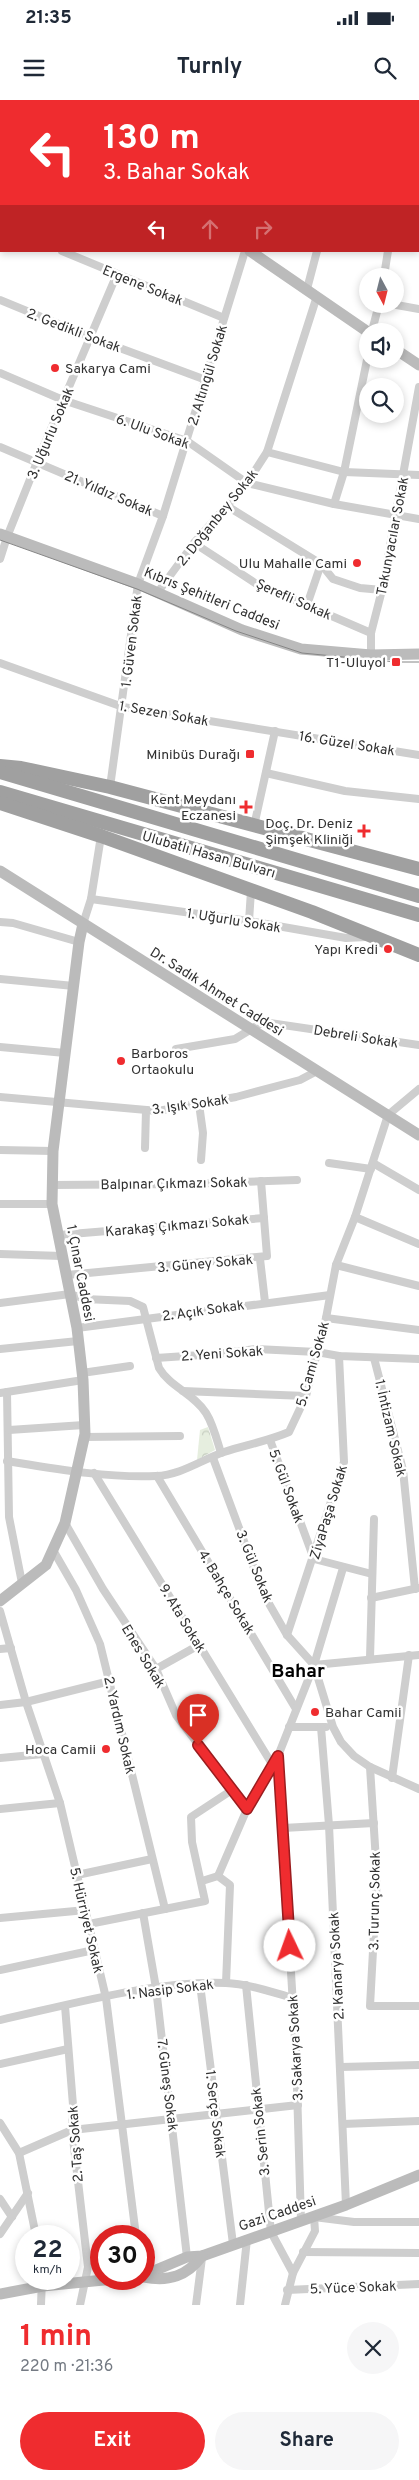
<!DOCTYPE html>
<html lang="en">
<head>
<meta charset="utf-8">
<style>
	:root { --surface:#fff; --page:#f6f6f7; --text:#1f2937; --muted:#747a83; --accent:#ef2c2f }
	body { margin:0; font-family:Overpass,sans-serif; background:var(--page); color:var(--text); height:100vh; display:flex; flex-direction:column; font-size:19px; white-space:nowrap }
	* { box-sizing:border-box; margin:0 }
	p { font-size:16px; color:var(--muted) }
	.icon { flex:none; width:28px; height:28px; fill:none; stroke:currentColor; stroke-width:2; stroke-linecap:round; stroke-linejoin:round }
	.map { position:relative; height:2205px; overflow:hidden }
	.panel { display:flex; flex-direction:column; background:var(--surface); flex:1 }
	.panel>* { flex:none }
	.hud { position:absolute; left:0px; top:0px; width:420px; height:152px; box-shadow:0 2px 8px #0003; background:#ef2c2f; color:#fff; overflow:hidden }
	.needle { width:32px; rotate:173deg }
	.fabs { position:absolute; left:359px; top:168px; display:grid; gap:10px }
	.fabs a { display:grid; place-items:center; width:45px; height:45px; border-radius:50%; background:var(--surface); box-shadow:0 2px 8px #0003; font-size:25px }
	.speed { position:absolute; left:15px; top:2125px; display:flex; gap:10px; font-size:25px; font-weight:700; text-align:center }
	.speed>* { display:grid; place-content:center; width:65px; height:65px; border-radius:50%; background:var(--surface); box-shadow:0 2px 8px #0003; line-height:1 }
	.speed small { font-size:12px; font-weight:400 }
	.speed .limit { border:8px solid #d22; background:#fff; color:#111 }
	.pin { position:absolute; display:grid; place-items:center; width:42px; height:42px; color:#fff; margin:-51px -21px; border-radius:50% 50% 50% 0; rotate:-45deg; box-shadow:0 0 5px #0007 }
	.pin .icon { rotate:45deg }
	.me { position:absolute; width:55px; margin:-28px; rotate:357deg; stroke-linejoin:round; filter:drop-shadow(0 0 4px #0008) }
	.turn { display:flex; align-items:center; gap:18px; height:105px; padding:0 20px; font-size:22px }
	.turn .icon { width:65px; height:65px; stroke-width:2.5 }
	.turn b { display:block; font-size:35px; line-height:42px }
	.lanes { display:flex; align-items:center; height:48px; padding:0 20px; background:#0003; justify-content:center; gap:25px; direction:ltr }
	.lanes .off { opacity:.35 }
	.round { display:grid; place-items:center; flex:none; width:52px; height:52px; border-radius:26px; background:var(--page) }
	.head { display:flex; align-items:center; justify-content:space-between; height:85px; padding:0 20px }
	h1 { font-size:30px; font-weight:700; line-height:38px; color:var(--accent) }
	.primary-button { display:flex; gap:10px; margin-top:auto; padding:10px 20px }
	.primary-button a { flex:1; height:58px; border-radius:30px; background:var(--accent); color:#fff; font-size:20px; font-weight:700; line-height:58px; text-align:center }
	.primary-button a+a { background:var(--page); color:var(--text) }
	.status { display:flex; justify-content:space-between; align-items:center; height:35px; padding:0 25px; background:var(--surface); direction:ltr }
	.status svg { height:14px; fill:currentColor }
	header { display:flex; justify-content:space-between; align-items:center; height:65px; padding:0 20px; background:var(--surface); font-size:22px; font-weight:700 }
	.map>svg:first-child { display:block }
</style>
</head>
<body>
<div class="status"><b>21:35</b><svg viewBox="0 0 49 12"><path d="M0 12V9h3v3zM5 12V6h3v6zM10 12V3h3v9zM15 12V0h3v12zM26 1h20v11H26zM47 4h2v5h-2z"/></svg></div>
<header><svg class="icon" aria-label="menu" viewBox="0 0 24 24"><path d="M4 6h16M4 12h16M4 18h16"/></svg>Turnly<svg class="icon" aria-label="search" viewBox="0 0 24 24"><circle cx="10" cy="10" r="6"/><path d="M15 15l6 6"/></svg></header>
<div class="map">
<svg width="419" height="2205" viewBox="0 0 419 2205">
	<defs>
		<pattern id="park-crowns" width="20" height="18" patternUnits="userSpaceOnUse" patternTransform="scale(1.25)"><rect width="20" height="18" fill="#e6eedf"/><path d="M2 6a3 3 0 1 1 6 0M12 15a3 3 0 1 1 6 0" fill="none" stroke="#c6cdc0"/></pattern>
	</defs>
	<rect width="100%" height="100%" fill="#fff"/>
	<path fill="url(#park-crowns)" d="M208 1327 215 1350 197 1360 200 1330Z"/>
	<g fill="none" stroke-linecap="round" stroke-linejoin="round">
		<g stroke="#cecece" stroke-width="8">
			<path d="M26 1 27 0"/>
			<path d="M0 47H1"/>
			<path d="M0 59 1 56"/>
			<path d="M0 125 1 126"/>
			<path d="M62 151 224 218"/>
			<path d="M384 176 388 151"/>
			<path d="M307 189 317 151"/>
			<path d="M0 200 90 237 206 280"/>
			<path d="M391 204 419 209"/>
			<path d="M372 231 379 204"/>
			<path d="M0 273 63 300 187 341 247 383 334 404 419 419"/>
			<path d="M0 347 163 416"/>
			<path d="M267 352 344 372 419 375"/>
			<path d="M334 404 344 372 368 255"/>
			<path d="M227 406 321 464 333 479 360 488 382 490"/>
			<path d="M194 443 255 483 371 533"/>
			<path d="M0 459 7 437 37 362 117 174"/>
			<path d="M158 492 194 443 247 383 267 352 317 196"/>
			<path d="M307 505 321 464"/>
			<path d="M371 555V533L382 490 419 287"/>
			<path d="M0 563 123 607 419 655"/>
			<path d="M266 673 345 691 419 699"/>
			<path d="M110 687 138 484 163 416 245 151"/>
			<path d="M254 726 275 631"/>
			<path d="M91 799 249 821 346 838 366 837"/>
			<path d="M249 821 251 791"/>
			<path d="M0 822 13 823 79 842"/>
			<path d="M83 824 91 799 101 736"/>
			<path d="M0 879 74 886"/>
			<path d="M0 947 65 953"/>
			<path d="M176 949 235 939 263 922 419 945"/>
			<path d="M0 997 158 1011 236 997 300 980 317 971"/>
			<path d="M199 1004 203 1033 201 1060"/>
			<path d="M145 1048 146 1010"/>
			<path d="M0 1050 53 1051"/>
			<path d="M329 1063 371 1069"/>
			<path d="M373 1063 419 1090"/>
			<path d="M52 1085 184 1084 297 1080"/>
			<path d="M0 1104H52"/>
			<path d="M355 1117 419 1144"/>
			<path d="M59 1135 264 1118"/>
			<path d="M0 1154 62 1156"/>
			<path d="M260 1159 265 1202"/>
			<path d="M336 1165 419 1186"/>
			<path d="M67 1175 267 1156 261 1081"/>
			<path d="M0 1203 70 1194 85 1199 130 1201 143 1207 159 1268C170 1287 194 1294 206 1313 213 1324 217 1340 221 1353"/>
			<path d="M326 1218 419 1230"/>
			<path d="M77 1228 330 1195"/>
			<path d="M0 1249 78 1241"/>
			<path d="M156 1258 216 1254 256 1249 317 1252 339 1256 419 1259"/>
			<path d="M374 1258 403 1370 415 1489"/>
			<path d="M82 1273 130 1266"/>
			<path d="M183 1291 306 1296"/>
			<path d="M7 1292 9 1417 22 1483"/>
			<path d="M0 1293 83 1280"/>
			<path d="M9 1330 84 1325"/>
			<path d="M84 1337 180 1336"/>
			<path d="M270 1340 314 1459 372 1474"/>
			<path d="M213 1358 264 1495 287 1535 314 1565 333 1627 341 1642 354 1656 370 1667 419 1689"/>
			<path d="M7 1361C56 1369 106 1378 156 1376 181 1375 201 1360 224 1352 246 1345 268 1341 289 1332L306 1296 326 1218 336 1165 355 1117 388 1015 419 989"/>
			<path d="M94 1373 272 1664"/>
			<path d="M157 1376 296 1609"/>
			<path d="M65 1423 103 1489 156 1569 176 1615 247 1709"/>
			<path d="M53 1450 76 1490 100 1544 165 1809"/>
			<path d="M371 1498 419 1488"/>
			<path d="M0 1511 26 1602 60 1703 106 1898 136 2136"/>
			<path d="M287 1535 344 1362 339 1256"/>
			<path d="M0 1549 11 1548"/>
			<path d="M370 1558 374 1419"/>
			<path d="M314 1565 419 1555"/>
			<path d="M156 1569 199 1545"/>
			<path d="M0 1605 26 1602 110 1581"/>
			<path d="M289 1627H326"/>
			<path d="M321 1627 329 1725 346 2105"/>
			<path d="M278 1656 296 1955 301 2121"/>
			<path d="M0 1658 43 1654"/>
			<path d="M370 1667 377 1777 370 1906H419"/>
			<path d="M392 1678 409 1555"/>
			<path d="M0 1709 60 1703"/>
			<path d="M283 1728 374 1723"/>
			<path d="M77 1775 152 1759"/>
			<path d="M218 1776 247 1709 278 1656 314 1565 343 1468"/>
			<path d="M202 1781 218 1776 230 1785 226 1883"/>
			<path d="M143 1813 156 1888 187 2157"/>
			<path d="M0 1818 86 1810"/>
			<path d="M89 1824 205 1801 192 1742 191 1717 232 1690"/>
			<path d="M0 1870 94 1850"/>
			<path d="M200 1884 233 2144"/>
			<path d="M246 1885 271 2132 293 2173"/>
			<path d="M65 1906 73 2005 72 2030 88 2167 80 2205"/>
			<path d="M0 1920C68 1905 157 1880 226 1883 249 1884 271 1892 293 1898"/>
			<path d="M0 1964 68 1949"/>
			<path d="M341 1967 419 1965"/>
			<path d="M0 2023 19 2053 36 2136"/>
			<path d="M343 2024 419 2021"/>
			<path d="M19 2053 72 2030 298 2005"/>
			<path d="M0 2099 12 2117"/>
			<path d="M0 2134 28 2093"/>
			<path d="M303 2152 419 2153"/>
			<path d="M287 2190 419 2184"/>
			<path d="M41 2205 42 2179"/>
			<path d="M196 2205 202 2158"/>
			<path d="M240 2205 247 2139"/>
			<path d="M285 2205 293 2173 315 2131 314 2117 354 2122H419"/>
		</g>
		<path stroke="#cecece" stroke-width="10" d="M181 0 183 1"/>
		<g stroke="#bbb" stroke-width="11">
			<path d="M44 0 45 1"/>
			<path d="M250 151 368 232"/>
			<path d="M395 249 419 265"/>
			<path d="M0 434 138 484 242 530 301 549 371 555 419 554"/>
			<path d="M0 771 419 1035"/>
			<path d="M0 1501 46 1465 65 1423 85 1334 83 1280 77 1228 52 1104 53 1051 79 842 83 824"/>
			<path d="M144 2175 187 2157 202 2156 346 2105 419 2075"/>
			<path d="M144 2177C169 2182 187 2176 202 2156"/>
			<path d="M0 2194 43 2186 114 2179"/>
		</g>
		<g stroke="#a0a0a0" stroke-width="14">
			<path d="M0 666 21 668 110 687 419 769"/>
			<path d="M0 672 419 796"/>
			<path d="M0 692 419 815"/>
			<path d="M0 703 101 736 312 812 419 855"/>
		</g>
		<path stroke="#868686" stroke-width="1" d="M0 440 137 489 236 531 302 553 396 562H419"/>
	</g>
	<g fill="none" stroke-linecap="round" stroke-linejoin="round">
		<defs>
			<path id="route" d="M198 1645 247 1709 278 1656 290 1846"/>
		</defs>
		<use href="#route" stroke="#9b1d1f" stroke-width="12"/>
		<use href="#route" stroke="#ef2c2f" stroke-width="9"/>
	</g>
	<g fill="#ef2c2f" stroke="#fff" stroke-width="2">
		<circle cx="55" cy="268" r="5"/>
		<circle cx="357" cy="463" r="5"/>
		<rect x="391" y="557" width="10" height="10" rx="2.5"/>
		<rect x="245" y="649" width="10" height="10" rx="2.5"/>
		<path d="M243.5 699.5h5v5h5v5h-5v5h-5v-5h-5v-5h5z"/>
		<path d="M361.5 723.5h5v5h5v5h-5v5h-5v-5h-5v-5h5z"/>
		<circle cx="388" cy="849" r="5"/>
		<circle cx="121" cy="961" r="5"/>
		<circle cx="315" cy="1612" r="5"/>
		<circle cx="106" cy="1649" r="5"/>
	</g>
	<g text-anchor="middle" stroke-width="5" stroke-linejoin="round" paint-order="stroke">
		<g font-size="14" fill="#313131" stroke="#fff">
			<text transform="translate(143 185) rotate(22)" y="5">Ergene Sokak</text>
			<text transform="translate(74 230) rotate(21)" y="5">2. Gedikli Sokak</text>
			<text transform="translate(207 275) rotate(-73)" y="5">2. Altıngül Sokak</text>
			<text transform="translate(153 331) rotate(20)" y="5">6. Ulu Sokak</text>
			<text transform="translate(50 333) rotate(-67)" y="5">3. Uğurlu Sokak</text>
			<text transform="translate(109 393) rotate(23)" y="5">21. Yıldız Sokak</text>
			<text transform="translate(217 417) rotate(-51)" y="5">2. Doğanbey Sokak</text>
			<text transform="translate(392 436) rotate(-79)" y="5">Takunyacılar Sokak</text>
			<text transform="translate(212 498) rotate(22)" y="5">Kıbrıs Şehitleri Caddesi</text>
			<text transform="translate(294 499) rotate(24)" y="5">Şerefli Sokak</text>
			<text transform="translate(131 541) rotate(-83)" y="5">1. Güven Sokak</text>
			<text transform="translate(164 613) rotate(10)" y="5">1. Sezen Sokak</text>
			<text transform="translate(347 643) rotate(9)" y="5">16. Güzel Sokak</text>
			<text transform="translate(209 754) rotate(16)" y="5">Ulubatlı Hasan Bulvarı</text>
			<text transform="translate(234 820) rotate(9)" y="5">1. Uğurlu Sokak</text>
			<text transform="translate(217 891) rotate(32)" y="5">Dr. Sadık Ahmet Caddesi</text>
			<text transform="translate(356 936) rotate(9)" y="5">Debreli Sokak</text>
			<text transform="translate(190 1004) rotate(-8)" y="5">3. Işık Sokak</text>
			<text transform="translate(174 1083) rotate(-1)" y="5">Balpınar Çıkmazı Sokak</text>
			<text transform="translate(177 1125) rotate(-5)" y="5">Karakaş Çıkmazı Sokak</text>
			<text transform="translate(205 1163) rotate(-5)" y="5">3. Güney Sokak</text>
			<text transform="translate(81 1173) rotate(79)" y="5">1. Çınar Caddesi</text>
			<text transform="translate(203 1210) rotate(-8)" y="5">2. Açık Sokak</text>
			<text transform="translate(222 1253) rotate(-4)" y="5">2. Yeni Sokak</text>
			<text transform="translate(312 1264) rotate(-74)" y="5">5. Cami Sokak</text>
			<text transform="translate(391 1328) rotate(77)" y="5">1. İntizam Sokak</text>
			<text transform="translate(287 1386) rotate(70)" y="5">5. Gül Sokak</text>
			<text transform="translate(328 1412) rotate(-73)" y="5">ZiyaPaşa Sokak</text>
			<text transform="translate(255 1466) rotate(68)" y="5">3. Gül Sokak</text>
			<text transform="translate(227 1492) rotate(59)" y="5">4. Bahçe Sokak</text>
			<text transform="translate(183 1518) rotate(59)" y="5">9. Ata Sokak</text>
			<text transform="translate(144 1556) rotate(59)" y="5">Enes Sokak</text>
			<text transform="translate(120 1625) rotate(77)" y="5">2. Yardım Sokak</text>
			<text transform="translate(374 1801) rotate(-89)" y="5">3. Turunç Sokak</text>
			<text transform="translate(87 1820) rotate(77)" y="5">5. Hürriyet Sokak</text>
			<text transform="translate(336 1866) rotate(-93)" y="5">2. Kanarya Sokak</text>
			<text transform="translate(170 1889) rotate(-7)" y="5">1. Nasip Sokak</text>
			<text transform="translate(295 1948) rotate(-93)" y="5">3. Sakarya Sokak</text>
			<text transform="translate(168 1985) rotate(83)" y="5">7. Güneş Sokak</text>
			<text transform="translate(216 2014) rotate(83)" y="5">1. Serçe Sokak</text>
			<text transform="translate(260 2032) rotate(-96)" y="5">3. Serin Sokak</text>
			<text transform="translate(75 2044) rotate(-94)" y="5">2. Taş Sokak</text>
			<text transform="translate(277 2113) rotate(-19)" y="5">Gazi Caddesi</text>
			<text transform="translate(353 2187) rotate(-2)" y="5">5. Yüce Sokak</text>
		</g>
		<g font-size="14" fill="#313131" stroke="#fff" text-anchor="end">
			<text x="65" y="273" text-anchor="start">Sakarya Cami</text>
			<text x="347" y="468">Ulu Mahalle Cami</text>
			<text x="386" y="567">T1-Uluyol</text>
			<text x="240" y="659">Minibüs Durağı</text>
			<text x="236" y="704">Kent Meydanı<tspan x="236" dy="16">Eczanesi</tspan></text>
			<text x="353" y="728">Doç. Dr. Deniz<tspan x="353" dy="16">Şimşek Kliniği</tspan></text>
			<text x="378" y="854">Yapı Kredi</text>
			<text x="131" y="958" text-anchor="start">Barboros<tspan x="131" dy="16">Ortaokulu</tspan></text>
			<text x="325" y="1617" text-anchor="start">Bahar Camii</text>
			<text x="96" y="1654">Hoca Camii</text>
		</g>
		<g font-size="19" font-weight="bold" fill="#000" stroke="#fff">
			<text x="298" y="1577">Bahar</text>
		</g>
	</g>
</svg>
<div class="fabs">
<a><svg class="needle" viewBox="-14 -14 28 28"><path d="M0-13l5 13h-10z" fill="#e53935"/><path d="M0 13l5-13h-10z" fill="#747a83"/></svg></a>
<a><svg class="icon" aria-label="sound" viewBox="0 0 24 24"><path d="M4 9h4l5-4v14l-5-4H4zM17 9q2 3 0 6"/></svg></a>
<a><svg class="icon" aria-label="search" viewBox="0 0 24 24"><circle cx="10" cy="10" r="6"/><path d="M15 15l6 6"/></svg></a>
</div>
<div class="speed"><div>22<small>km/h</small></div><div class="limit">30</div></div>
<div class="pin" style="left:198px;top:1645px;background:#d93025"><svg class="icon" aria-label="arrive" viewBox="0 0 24 24"><path d="M6 21V4h12l-3 4 3 4H6"/></svg></div>
<svg class="me" style="left:290px;top:1846px" viewBox="-20 -20 40 40"><circle r="19" fill="#fff"/><path d="M0-13L10 11 0 6-10 11z" fill="#ef2c2f"/></svg>
<div class="hud">
<div class="turn"><svg class="icon" aria-label="left" viewBox="0 0 24 24"><path d="M17 20v-9H6M10 6l-5 5 5 5"/></svg><div><b>130 m</b>3. Bahar Sokak</div></div>
<div class="lanes"><svg class="icon" aria-label="left" viewBox="0 0 24 24"><path d="M17 20v-9H6M10 6l-5 5 5 5"/></svg><svg class="icon off" aria-label="ahead" viewBox="0 0 24 24"><path d="M12 20V5M6 11l6-6 6 6"/></svg><svg class="icon off" aria-label="right" viewBox="0 0 24 24"><path d="M7 20v-9h11M14 6l5 5-5 5"/></svg></div>
</div>
</div>
<section class="panel">
<div class="head"><div><h1>1 min</h1><p>220 m · 21:36</p></div><a class="round"><svg class="icon" aria-label="close" viewBox="0 0 24 24"><path d="M6 6l12 12M18 6L6 18"/></svg></a></div>
<div class="primary-button"><a>Exit</a><a>Share</a></div>
</section>
</body>
</html>
